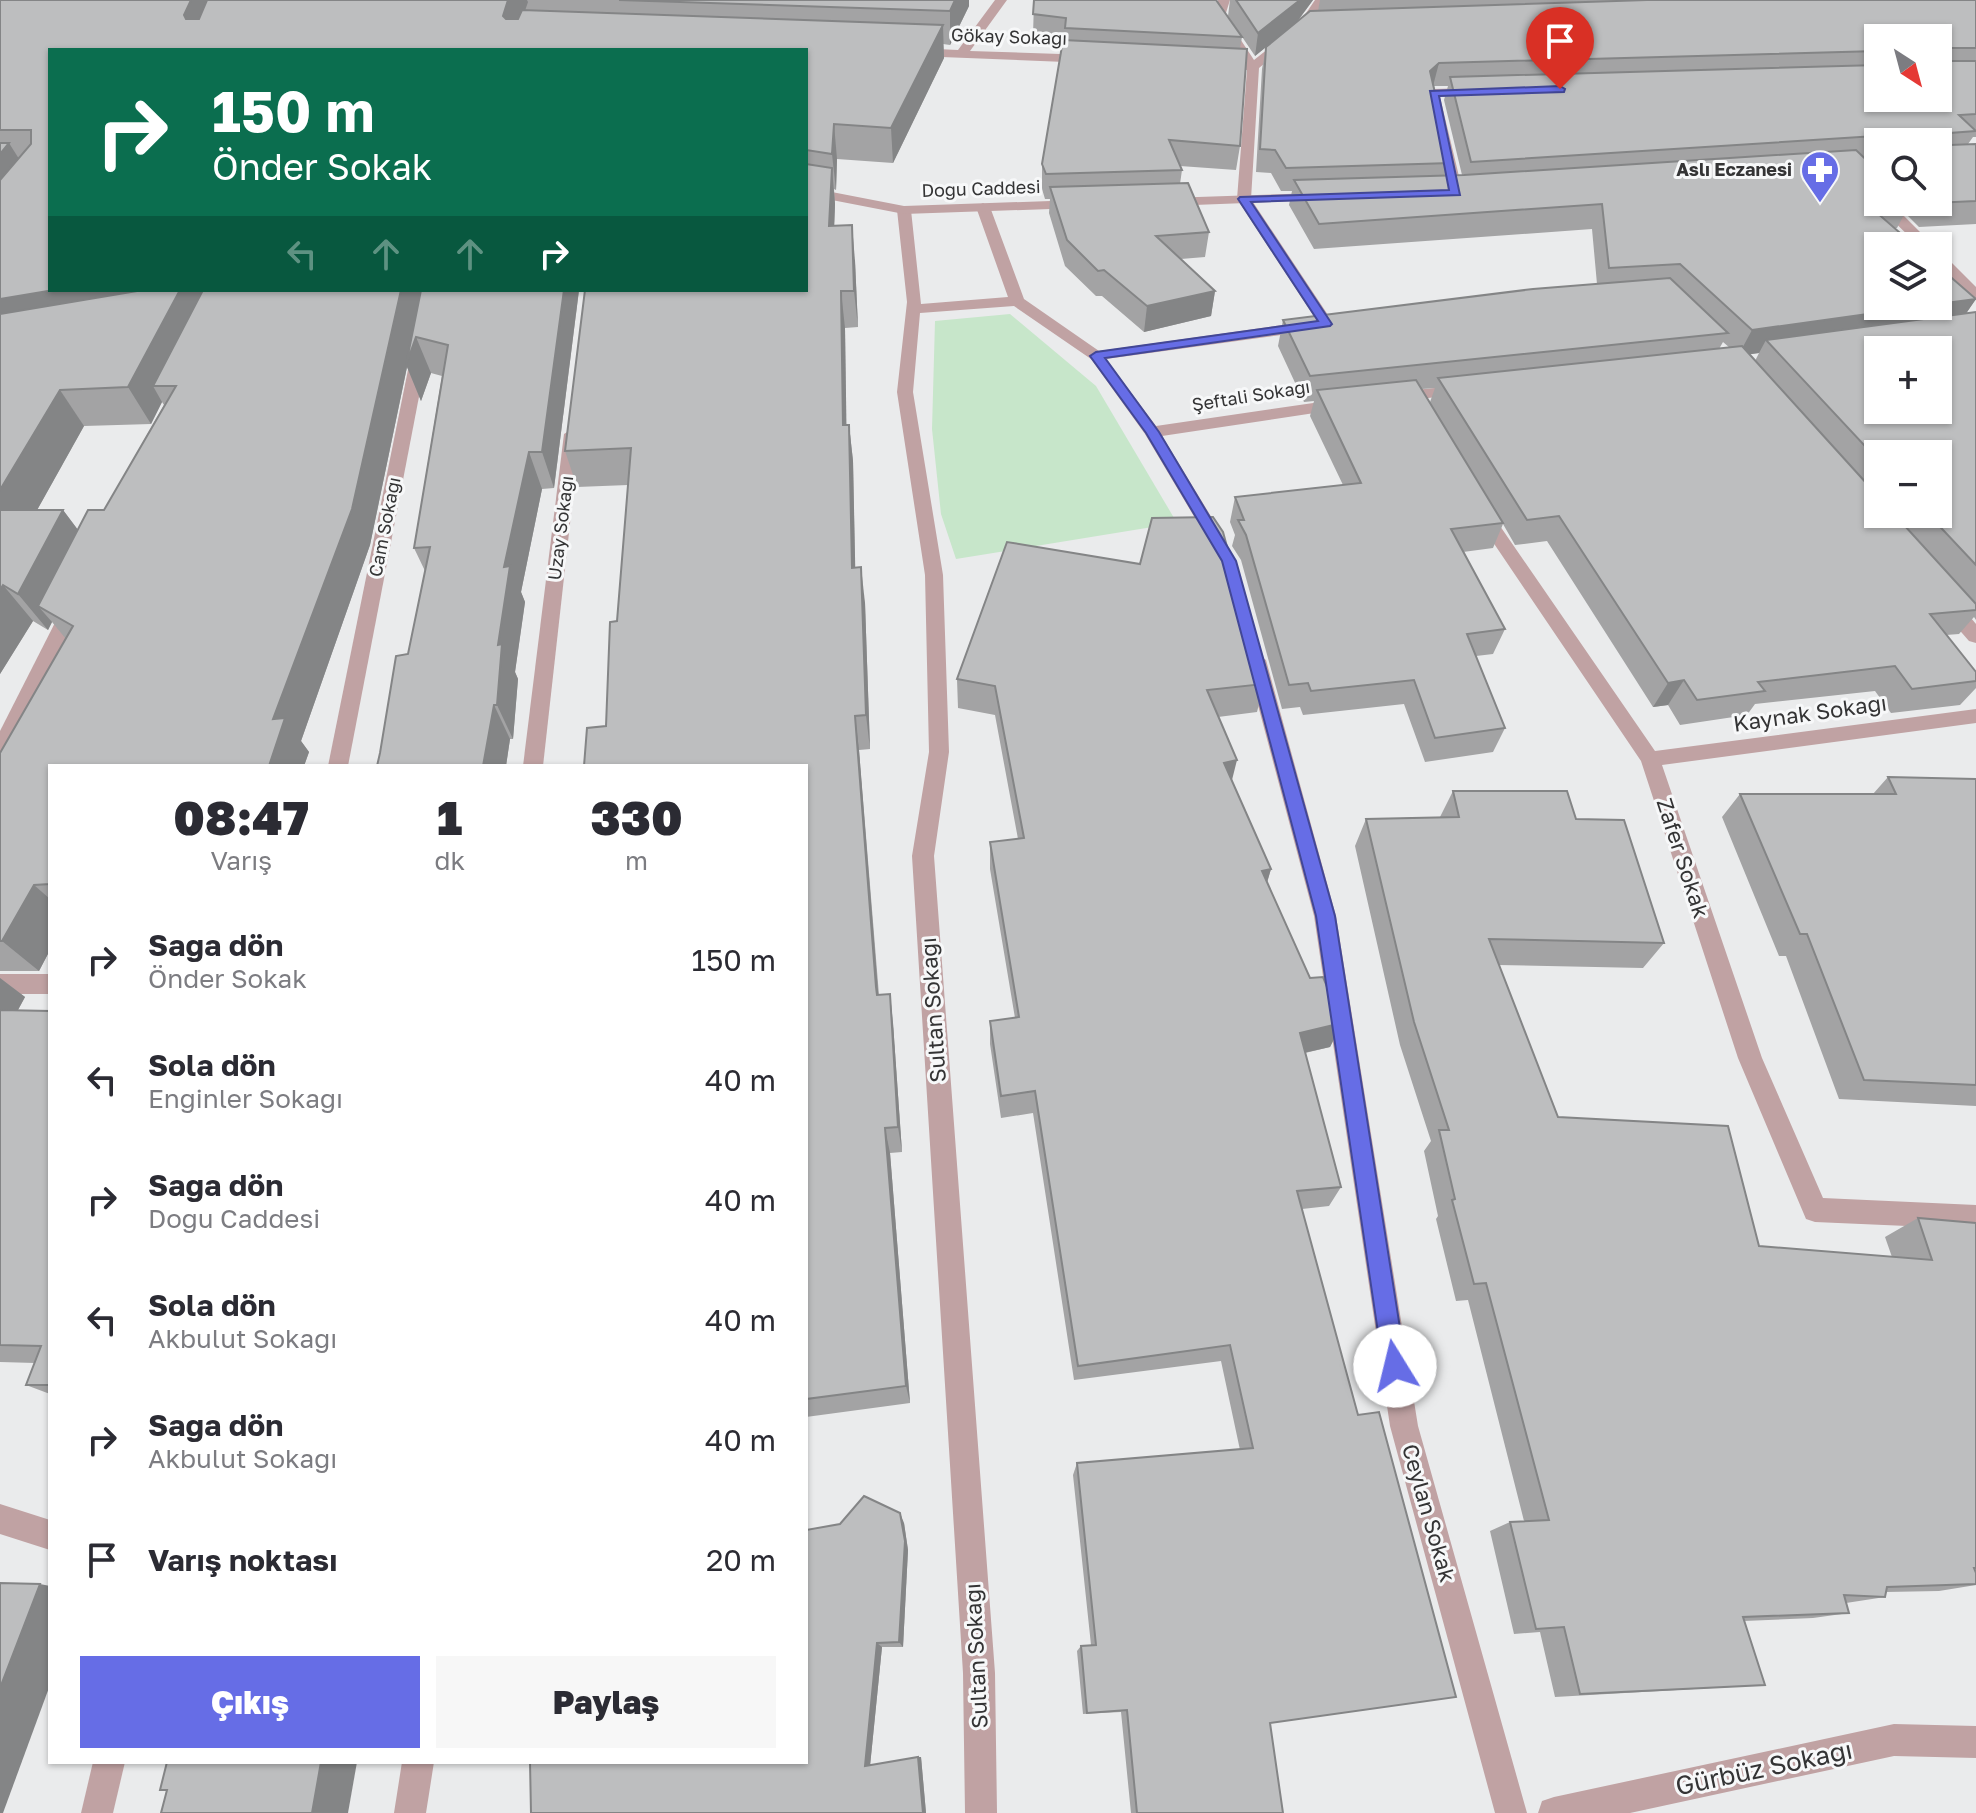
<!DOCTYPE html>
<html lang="tr">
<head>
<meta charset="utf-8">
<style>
	:root { --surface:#fff; --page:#f7f7f7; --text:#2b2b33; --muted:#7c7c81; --accent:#666de6 }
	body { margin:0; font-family:"Golos Text",sans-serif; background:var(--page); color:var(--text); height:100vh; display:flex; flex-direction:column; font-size:30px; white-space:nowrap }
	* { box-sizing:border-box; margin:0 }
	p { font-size:26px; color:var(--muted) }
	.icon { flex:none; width:44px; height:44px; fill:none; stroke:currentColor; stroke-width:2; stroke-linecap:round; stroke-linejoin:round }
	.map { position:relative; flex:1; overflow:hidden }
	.side { position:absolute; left:48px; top:764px; width:760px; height:1000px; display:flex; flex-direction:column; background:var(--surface); border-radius:0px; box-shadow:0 2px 6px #0004 }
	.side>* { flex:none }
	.guide { position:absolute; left:48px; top:48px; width:760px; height:244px; border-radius:0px; box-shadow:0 2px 6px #0004; background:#0b6e4f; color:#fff; overflow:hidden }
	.needle { width:52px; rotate:144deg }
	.fabs { position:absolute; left:1864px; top:24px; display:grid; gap:16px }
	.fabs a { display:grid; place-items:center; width:88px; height:88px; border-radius:0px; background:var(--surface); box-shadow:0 2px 6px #0004; font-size:40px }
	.pin { position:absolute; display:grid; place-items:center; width:68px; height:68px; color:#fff; margin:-82px -34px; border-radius:50% 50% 50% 0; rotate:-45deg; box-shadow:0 0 8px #0007 }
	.pin .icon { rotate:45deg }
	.me { position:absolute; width:88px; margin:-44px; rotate:351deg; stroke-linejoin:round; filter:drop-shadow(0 0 6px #0008) }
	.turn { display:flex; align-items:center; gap:28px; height:168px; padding:0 32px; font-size:36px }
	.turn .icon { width:104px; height:104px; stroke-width:2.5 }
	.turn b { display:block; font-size:56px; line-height:68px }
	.lanes { display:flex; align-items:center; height:76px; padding:0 32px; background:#0003; justify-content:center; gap:40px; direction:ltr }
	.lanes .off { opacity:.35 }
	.eta { display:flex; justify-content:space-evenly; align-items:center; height:136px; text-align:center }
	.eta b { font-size:48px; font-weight:800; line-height:56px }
	.action { display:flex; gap:16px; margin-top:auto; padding:16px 32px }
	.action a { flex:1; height:92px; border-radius:0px; background:var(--accent); color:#fff; font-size:32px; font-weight:800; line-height:92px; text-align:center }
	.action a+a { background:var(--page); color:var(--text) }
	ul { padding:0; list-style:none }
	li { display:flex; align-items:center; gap:24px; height:120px; padding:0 32px }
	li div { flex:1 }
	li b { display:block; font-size:30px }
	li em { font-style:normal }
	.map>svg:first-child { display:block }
</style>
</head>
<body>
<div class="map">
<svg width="1976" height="1813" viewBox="0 0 1976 1813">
	<rect width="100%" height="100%" fill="#eaebec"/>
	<path fill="#c7e6ca" d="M1010 314 1096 386 1177 523 956 559 941 514 932 429 935 321Z"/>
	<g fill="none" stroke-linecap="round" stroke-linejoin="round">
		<g fill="#c0a2a3" fill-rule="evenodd">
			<path d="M995 0H1007L970 51 1090 55 1096 59 1090 63 916 56 910 52 916 48 958 50Z"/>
			<path d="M1218 0H1230L1225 16 1254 60 1298 25 1315 0H1327L1306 29 1259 68 1251 199 1334 324 1331 327H1321L1237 199 1247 70 1216 69 1210 65 1216 61 1244 63 1213 16Z"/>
			<path d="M1474 88 1478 89V95L1440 97 1463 193 1456 197 1449 193 1427 93 1433 89Z"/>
			<path d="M1877 199 1878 202H1890L1934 246H1919L1877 205Z"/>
			<path d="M983 203 990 207 1024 299 1099 351 1310 321 1318 326 1310 331 1106 359 1156 426 1341 399 1349 404 1341 409 1162 436 1226 541 1217 547 1211 545 1145 434 1091 359 1014 306 920 313 913 392 943 575 949 752 934 856 995 1673 997 1813H965L963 1673 912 856 929 752 925 575 897 392 907 302 897 210 904 206 911 210 921 304 1008 297 976 207Z"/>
			<path d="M1938 253 1943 254 1976 287V299L1971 298 1938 265Z"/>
			<path d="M419 350 427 355 348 766H328L411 355Z"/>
			<path d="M1464 385 1470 387V393L1395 402 1387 397 1395 392Z"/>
			<path d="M572 429 580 434 543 766H523L564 434Z"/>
			<path d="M1483 508 1489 510 1655 751 1976 709V723L1662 765 1762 1058 1823 1198 1976 1205V1229L1815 1222 1806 1219 1738 1058 1641 761 1474 514Z"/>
			<path d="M1948 598 1955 599 1976 624V643L1969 641 1941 609 1939 604Z"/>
			<path d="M73 599 82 605 10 751 7 756 0 759V731L64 605Z"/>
			<path d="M1256 653 1266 660 1336 916 1418 1426 1527 1813H1495L1390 1426 1314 916 1246 660Z"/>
			<rect x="0" y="974" width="50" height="20"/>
			<path d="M0 1504 50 1520V1550L0 1534Z"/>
			<path d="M1894 1724 1976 1726V1758L1894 1756 1630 1813H1538L1542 1801 1554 1797Z"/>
			<path d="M93 1762H125L113 1813H81Z"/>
			<path d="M402 1762H434L426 1813H394Z"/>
		</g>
		<g fill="#c0a2a3" fill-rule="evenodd">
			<path d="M806 187 904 206 1078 200 1085 204 1078 208 904 214 806 195Z"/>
			<path d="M1318 193 1323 194V200L1168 206 1161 202 1168 198Z"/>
		</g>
	</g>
	<g fill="#a3a3a4" fill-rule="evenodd">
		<path d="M0 0H969V6L950 45 943 44 944 58 893 163 837 159 836 190 834 189 835 204 834 226 855 261 858 327 845 328 846 425H849L853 461 855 568 865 603 870 749 859 750 879 995 893 1023 902 1152 890 1153 910 1403 806 1417V766L606 726 617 621 628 485 577 487 565 451 806 290V50L50 290H579L554 488 542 489 521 592 525 602 515 672 518 679 513 739H510L506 766H377L408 654 425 571 414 548 442 376 431 373 421 401 407 367 370 545 301 741 309 752 304 766H50V950L39 971H0V753L66 639 52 622 48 630 33 621 0 674ZM162 402 164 405 104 510 78 530 63 510H37L84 426 151 424Z"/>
		<path d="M1034 0 1242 37 1240 48V146L1236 170 1180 166 1182 170 1180 184 1209 232 1205 257 1181 259 1215 291 1211 316 1144 332 1102 296H1096L1065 266 1049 213 1050 199H1045L1042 189V164L1064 40 1033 36Z"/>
		<path d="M1230 0H1313L1297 22 1318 11 1320 0H1976V137H1973L1968 144H1976V224L1919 227 1905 213 1897 228H1894L1976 299 1966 313 1976 312V620L1974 617 1959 634 1946 635 1976 672V688L1960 705 1891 713 1875 691 1755 704 1747 715 1680 725 1668 705 1653 707 1547 541 1515 545 1503 524 1493 548 1463 552 1505 629 1493 654 1476 656 1505 728 1493 752 1425 762 1404 704 1303 715 1300 707 1282 709 1241 560 1232 546 1235 535 1230 522 1235 497 1343 485 1310 416 1314 401 1304 402 1278 346 1283 320 1597 284 1592 229 1314 249 1289 205 1292 191H1281L1271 173 1256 172 1262 69 1266 47 1255 56 1228 16ZM1878 38 1938 98H1878ZM1434 86H1448L1444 100 1462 175H1448L1451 163ZM1878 142H1938V202H1878ZM1723 342 1730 348 1719 349ZM1759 353 1755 361 1749 354ZM1435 388 1430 402 1422 389ZM1878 454 1938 514H1878Z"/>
		<path d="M957 679 1264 684 1257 712 1218 717 1232 780 1271 869 1267 883 1310 978 1342 1023 1330 1047 1305 1053 1341 1187 1329 1206 1302 1209 1270 1723 1283 1813H1131L1121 1712 1083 1714 1077 1651 1081 1646 1091 1645 1073 1475 1077 1463 1240 1450 1221 1361 1074 1380 1033 1113 1001 1118 990 1044V1021L1015 1018 990 869V842L1018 839 995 715 958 708Z"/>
		<path d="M1888 777 1976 779V1106L1839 1099 1786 956H1779L1722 817 1740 794H1873Z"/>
		<path d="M1453 791 1576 819 1664 943 1643 968 1499 965 1558 1117 1759 1246 1892 1257 1885 1237 1918 1218 1976 1223V1585L1939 1591 1886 1592 1885 1597 1846 1603 1849 1613 1813 1618 1744 1621 1765 1685 1555 1697 1540 1632 1514 1634 1490 1531 1510 1522 1524 1521 1468 1300 1456 1301 1436 1219 1438 1216 1424 1151 1431 1141 1400 1045 1355 846 1366 819 1440 817Z"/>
		<path d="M0 978 25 997 18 1010 50 1011V1394L26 1385 35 1363 0 1362Z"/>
		<path d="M904 1523 908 1550 903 1647H882L870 1766 921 1757 926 1813H531L806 1762Z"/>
	</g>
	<g fill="#848586">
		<path d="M191 0H220L199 49 184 15Z"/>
		<path d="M508 0H527L528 2 512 49 503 16Z"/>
		<path d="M955 0H969V6L950 45V11Z"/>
		<path d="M1300 0H1313L1296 23 1255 56 1258 33Z"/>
		<path d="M943 25 944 58 893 163 891 128Z"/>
		<path d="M1439 63 1433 86 1430 71Z"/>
		<path d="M834 124 837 159 836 190 832 154Z"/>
		<path d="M9 143 31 178 0 215V154Z"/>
		<path d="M832 168 835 204 833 262 829 226Z"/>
		<path d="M852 225 855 261 858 327 854 291Z"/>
		<path d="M54 290H282L153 386 162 402 151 424 128 387 0 340V299Z"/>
		<path d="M401 290H428L416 337 431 373 421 401 407 367 370 545 301 741 309 752 304 766H269L273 719Z"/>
		<path d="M564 290H579L554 488 542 452Z"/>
		<path d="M841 291 845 328 847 462 843 425Z"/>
		<path d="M1215 291 1211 316 1144 332 1147 306Z"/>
		<path d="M1976 299 1959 324 1766 340 1759 353 1738 356 1752 330 1925 306H1938V304Z"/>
		<path d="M60 390 84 426 17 546 0 524V490Z"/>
		<path d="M849 425 853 461 856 603 852 568Z"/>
		<path d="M529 452 542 489 521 592 525 602 515 672 518 679 513 739 497 705 498 645 504 567Z"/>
		<path d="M63 510 90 546 38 606 52 622 48 630 18 594Z"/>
		<path d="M861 567 865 603 870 749 866 715Z"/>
		<path d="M3 585 33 621 0 674V590Z"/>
		<path d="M1684 680 1668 705 1653 707 1668 683Z"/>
		<path d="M494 705 510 739 506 766H483Z"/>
		<path d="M855 716 859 750 880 1016 876 987Z"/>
		<path d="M1237 760 1230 788 1224 763Z"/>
		<path d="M1271 869 1263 895 1262 871Z"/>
		<path d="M34 885 50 899V950L39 971 2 941Z"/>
		<path d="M0 978 25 997 2 1039 0 1037Z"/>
		<path d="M890 994 893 1023 902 1152 898 1127Z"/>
		<path d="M1342 1023 1330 1047 1290 1056 1300 1033Z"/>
		<path d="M885 1128 890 1153 910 1403 906 1386Z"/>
		<path d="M900 1513 904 1523 908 1550 903 1647 899 1642Z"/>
		<path d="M40 1584 50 1586V1685L3 1813H0V1688Z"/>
		<path d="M877 1643 882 1647 870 1766H865Z"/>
		<path d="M918 1757H921L926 1813H923Z"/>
		<path d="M321 1762H357L348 1813H312Z"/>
	</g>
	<g fill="#bdbebf" stroke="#848586" stroke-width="2" fill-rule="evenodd">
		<path d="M0 0H191L184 15 186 19H199L207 0H508L503 16 506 19H518L522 10 943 25 891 128 834 124 832 154 806 150V50H50V290H54L0 299V180L31 144V130H0Z"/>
		<path d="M619 0H955L950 11Z"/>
		<path d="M1034 0H1216L1242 37 1065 28 1066 18 1033 14Z"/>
		<path d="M1236 0H1300L1258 33Z"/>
		<path d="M1647 0H1976V48H1951L1948 51 1949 61H1976V114L1959 115 1976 131 1950 133V145L1976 144V201L1933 203 1932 202H1938V142H1894V138L1891 135 1471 162 1450 77 1878 65V98H1938V38H1878V51L1439 63 1430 71 1451 163 1286 168 1275 150 1260 149 1266 47 1310 11Z"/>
		<path d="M1063 40 1247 49 1240 146 1169 140 1182 170 1046 174 1042 164Z"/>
		<path d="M0 143H9L0 154Z"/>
		<path d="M1856 150 1878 171V202L1912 203 1868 205 1915 246H1878V306H1925L1752 330 1680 264 1609 268 1602 204 1319 224 1294 180 1464 175Z"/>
		<path d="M806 164 832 168 829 226 852 225 854 291H841L843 425H849L852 568 861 567 866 715 855 716 876 987 877 995 890 994 898 1127 885 1128 906 1386 806 1399V766H584L587 728 606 726 610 622 617 621 631 448 565 451 585 290H806Z"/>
		<path d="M1188 183 1209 232 1156 236 1215 291 1147 306 1104 270 1098 271 1067 240 1050 187Z"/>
		<path d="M1938 266 1976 299 1938 304Z"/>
		<path d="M1670 278 1728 333 1310 376 1283 320 1533 289Z"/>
		<path d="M143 290H180L128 387 60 390 0 490V314Z"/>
		<path d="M203 290H401L352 509 273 719 285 718 269 766H50V884L34 885 2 941H0V753L73 626 38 606 88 510H104L176 386H153Z"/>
		<path d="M421 290H564L542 452H529L504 567 510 566 498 645 502 644 497 705H494L483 766H377L380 753 396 656 408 654 430 547 414 548 448 345 416 337 406 365Z"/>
		<path d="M1976 312V565L1928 514H1938V454H1878V460L1766 340ZM1878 350H1938V410H1878Z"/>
		<path d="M1742 346 1878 496V514H1894L1976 604V610L1930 614 1976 672V681L1912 689 1895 666 1758 682 1765 691 1697 700 1684 680 1668 683 1559 516 1527 520 1438 378Z"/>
		<path d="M1416 380 1503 523 1451 529 1505 629 1467 634 1505 728 1435 738 1414 680 1311 691 1308 683 1289 685 1246 535 1238 520H1244L1235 497 1361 483 1317 390Z"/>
		<path d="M0 510H63L18 594 3 585 0 590Z"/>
		<path d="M1213 517 1223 532 1264 684 1207 690 1237 760 1224 763 1271 869 1262 871 1310 978 1323 977 1342 1023 1300 1033 1341 1187 1297 1191 1358 1415 1379 1412 1456 1697 1270 1723 1283 1813H1137L1127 1710 1087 1713 1081 1646 1096 1645 1077 1463 1253 1448 1230 1345 1078 1366 1035 1091 1001 1096 990 1021 1019 1017 990 842 1024 838 995 686 957 679 1007 542 1140 564 1152 518Z"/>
		<path d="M1888 777 1976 779V1085L1864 1080 1807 934H1800L1740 794H1896Z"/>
		<path d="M1453 791H1567L1576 819 1624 820 1664 943 1489 939 1558 1117 1728 1126 1759 1246 1932 1260 1918 1218 1976 1223V1568H1974L1976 1573V1584L1887 1587 1885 1597 1844 1595 1849 1613 1743 1617 1765 1685 1580 1694 1564 1627 1536 1629 1510 1522 1549 1520 1486 1283 1474 1284 1452 1200 1455 1199 1439 1130H1449L1414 1022 1366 819 1459 817Z"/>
		<path d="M0 1010 50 1011V1385H26L41 1346 0 1345Z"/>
		<path d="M864 1496 900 1513 905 1541 899 1642 877 1643 865 1766 918 1757 923 1813H531L530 1762H806V1530L840 1524Z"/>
		<path d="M0 1583 40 1584 0 1688Z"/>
		<path d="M167 1762H321L312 1813H161L167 1790H160Z"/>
	</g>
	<path fill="#666de6" stroke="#424796" stroke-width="2" d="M1560 86 1565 89 1564 92 1439 96 1460 195 1251 202 1332 324 1330 326 1105 358 1159 432 1236 561 1335 916 1406 1366 1403 1374 1395 1377 1387 1374 1383 1366 1316 916 1222 561 1146 433 1090 356 1096 352 1318 321 1238 199 1240 197 1449 190 1430 91Z"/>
	<defs>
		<symbol id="pharmacy-pin" viewBox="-11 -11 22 30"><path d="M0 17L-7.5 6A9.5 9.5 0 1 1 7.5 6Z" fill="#666de6" stroke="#f7f8f9"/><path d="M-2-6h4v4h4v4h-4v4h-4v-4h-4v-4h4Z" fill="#fff"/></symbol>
	</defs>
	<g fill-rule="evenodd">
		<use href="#pharmacy-pin" x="1798" y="148" width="44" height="60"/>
	</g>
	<g text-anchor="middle" stroke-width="6" stroke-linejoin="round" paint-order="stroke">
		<g font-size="18" fill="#343435" stroke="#f7f8f9">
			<text transform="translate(1009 37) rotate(2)" y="6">Gökay Sokağı</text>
			<text transform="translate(981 189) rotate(-2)" y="6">Doğu Caddesi</text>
			<text transform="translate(1251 396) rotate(-9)" y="6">Şeftali Sokağı</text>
			<text transform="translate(385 527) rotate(-79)" y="6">Cam Sokağı</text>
			<text transform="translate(561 528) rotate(-83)" y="6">Uzay Sokağı</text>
		</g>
		<g font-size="18" font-weight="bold" fill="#343435" stroke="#f7f8f9" text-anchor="end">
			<text x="1792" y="176">Aslı Eczanesi</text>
		</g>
		<g font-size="22" fill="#343435" stroke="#f7f8f9">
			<text transform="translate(1810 713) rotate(-8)" y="8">Kaynak Sokağı</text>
			<text transform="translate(1683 858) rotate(72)" y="8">Zafer Sokak</text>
			<text transform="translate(933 1010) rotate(-94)" y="8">Sultan Sokağı</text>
			<text transform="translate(1429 1513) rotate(74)" y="8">Ceylan Sokak</text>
			<text transform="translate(976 1656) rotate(-93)" y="8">Sultan Sokağı</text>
		</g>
		<g font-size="26" fill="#343435" stroke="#f7f8f9">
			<text transform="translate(1764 1768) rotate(-12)" y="9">Gürbüz Sokağı</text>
		</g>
	</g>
</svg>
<div class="fabs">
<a><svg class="needle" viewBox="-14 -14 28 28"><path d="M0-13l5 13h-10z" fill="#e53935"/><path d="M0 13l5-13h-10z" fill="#7c7c81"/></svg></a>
<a><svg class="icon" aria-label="search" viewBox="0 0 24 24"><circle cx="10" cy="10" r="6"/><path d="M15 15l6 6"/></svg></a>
<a><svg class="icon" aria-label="layers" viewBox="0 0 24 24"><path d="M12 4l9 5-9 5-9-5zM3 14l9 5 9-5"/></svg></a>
<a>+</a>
<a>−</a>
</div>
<div class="pin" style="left:1560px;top:89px;background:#d93025"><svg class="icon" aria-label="arrive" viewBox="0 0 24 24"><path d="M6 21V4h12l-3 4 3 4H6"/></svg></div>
<svg class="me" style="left:1395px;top:1366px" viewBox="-20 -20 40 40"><circle r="19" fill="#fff"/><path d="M0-13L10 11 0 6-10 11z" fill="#666de6"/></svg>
<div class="guide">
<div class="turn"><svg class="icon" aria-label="right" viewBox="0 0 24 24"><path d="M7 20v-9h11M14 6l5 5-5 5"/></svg><div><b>150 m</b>Önder Sokak</div></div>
<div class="lanes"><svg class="icon off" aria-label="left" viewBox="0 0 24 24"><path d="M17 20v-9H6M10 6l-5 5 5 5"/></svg><svg class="icon off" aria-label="ahead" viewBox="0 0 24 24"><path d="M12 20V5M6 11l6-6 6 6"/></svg><svg class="icon off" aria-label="ahead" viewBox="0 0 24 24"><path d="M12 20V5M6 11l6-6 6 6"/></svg><svg class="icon" aria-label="right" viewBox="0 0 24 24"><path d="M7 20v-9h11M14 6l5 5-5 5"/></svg></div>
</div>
<section class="side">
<div class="eta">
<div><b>08:47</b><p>Varış</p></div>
<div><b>1</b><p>dk</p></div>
<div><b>330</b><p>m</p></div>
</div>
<ul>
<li><svg class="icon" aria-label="right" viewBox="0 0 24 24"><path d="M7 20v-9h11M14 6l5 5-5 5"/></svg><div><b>Sağa dön</b><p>Önder Sokak</p></div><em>150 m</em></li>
<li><svg class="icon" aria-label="left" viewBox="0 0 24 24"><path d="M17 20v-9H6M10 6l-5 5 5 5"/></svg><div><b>Sola dön</b><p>Enginler Sokağı</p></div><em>40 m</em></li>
<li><svg class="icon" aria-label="right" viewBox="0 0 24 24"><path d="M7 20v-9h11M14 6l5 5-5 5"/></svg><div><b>Sağa dön</b><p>Doğu Caddesi</p></div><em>40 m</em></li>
<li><svg class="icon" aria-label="left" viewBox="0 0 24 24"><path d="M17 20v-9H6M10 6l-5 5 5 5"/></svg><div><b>Sola dön</b><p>Akbulut Sokağı</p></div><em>40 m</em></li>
<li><svg class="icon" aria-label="right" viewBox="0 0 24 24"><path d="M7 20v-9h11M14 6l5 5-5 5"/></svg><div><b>Sağa dön</b><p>Akbulut Sokağı</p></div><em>40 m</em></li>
<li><svg class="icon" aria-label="arrive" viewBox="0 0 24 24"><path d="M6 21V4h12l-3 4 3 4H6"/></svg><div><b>Varış noktası</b></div><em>20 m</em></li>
</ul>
<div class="action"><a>Çıkış</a><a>Paylaş</a></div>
</section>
</div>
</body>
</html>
